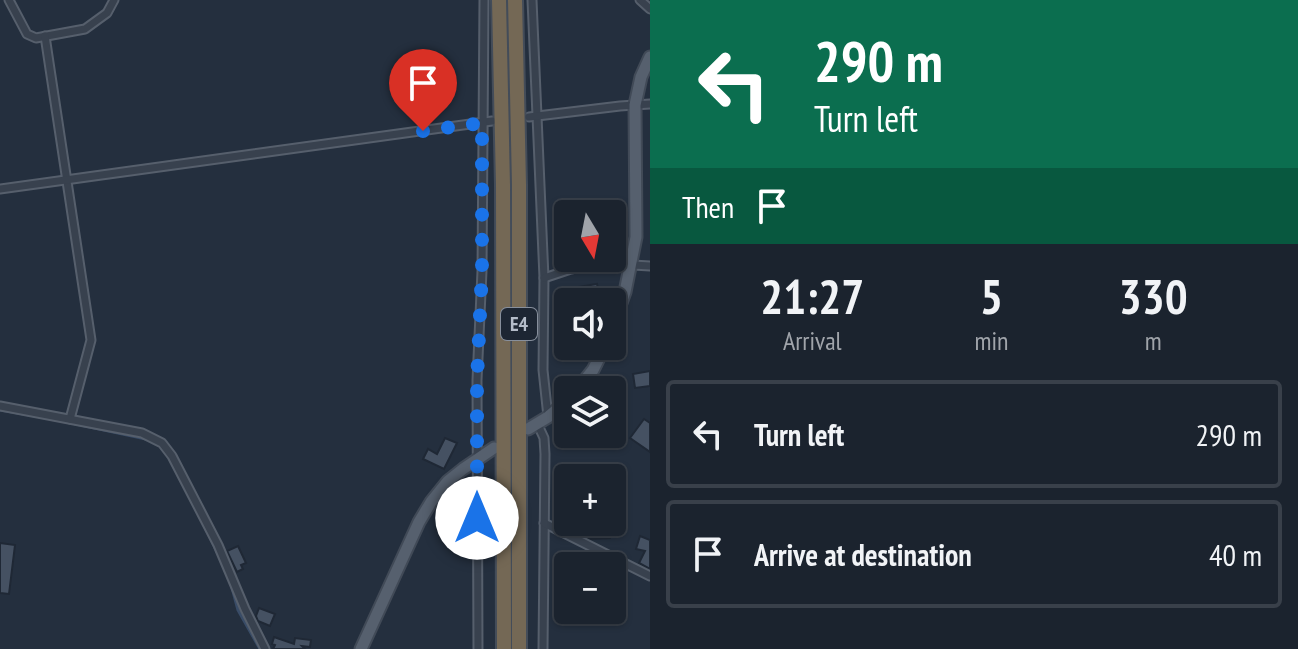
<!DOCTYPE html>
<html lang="en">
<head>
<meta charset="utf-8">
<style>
	:root { --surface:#1b232e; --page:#242b36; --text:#f1f3f6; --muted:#a0a4aa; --line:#39404a }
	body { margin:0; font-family:"PT Sans Narrow",sans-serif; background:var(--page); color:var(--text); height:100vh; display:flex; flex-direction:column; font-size:30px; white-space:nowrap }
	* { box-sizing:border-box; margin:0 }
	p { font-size:26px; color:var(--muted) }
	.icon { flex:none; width:44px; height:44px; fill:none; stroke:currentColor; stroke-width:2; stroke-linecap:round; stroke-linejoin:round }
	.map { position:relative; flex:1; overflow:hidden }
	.panel { display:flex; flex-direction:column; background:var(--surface); width:648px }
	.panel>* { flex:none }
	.hud { background:#0b6e4f; color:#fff; overflow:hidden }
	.needle { width:52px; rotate:170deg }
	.fabs { position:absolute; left:554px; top:200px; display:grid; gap:16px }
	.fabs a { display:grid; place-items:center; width:72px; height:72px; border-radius:8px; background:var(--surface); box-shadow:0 2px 6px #0004,0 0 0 2px var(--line); font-size:40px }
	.pin { position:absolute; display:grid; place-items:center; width:68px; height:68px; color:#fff; margin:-82px -34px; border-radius:50% 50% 50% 0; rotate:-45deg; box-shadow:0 0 8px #0007 }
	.pin .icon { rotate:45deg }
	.me { position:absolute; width:88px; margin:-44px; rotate:0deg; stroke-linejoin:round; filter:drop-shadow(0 0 6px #0008) }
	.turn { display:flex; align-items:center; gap:28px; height:168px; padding:0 32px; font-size:36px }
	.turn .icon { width:104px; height:104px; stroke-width:2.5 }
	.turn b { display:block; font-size:56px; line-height:68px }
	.then { display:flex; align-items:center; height:76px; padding:0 32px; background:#0003; gap:16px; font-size:30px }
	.eta { display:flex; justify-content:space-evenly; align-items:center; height:136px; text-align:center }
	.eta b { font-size:48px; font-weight:800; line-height:56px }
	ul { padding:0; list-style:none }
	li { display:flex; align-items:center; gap:24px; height:108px; margin:0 16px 12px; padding:0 16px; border:4px solid var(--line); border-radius:8px }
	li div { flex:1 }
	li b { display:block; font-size:30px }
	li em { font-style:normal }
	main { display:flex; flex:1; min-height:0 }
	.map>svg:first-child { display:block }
</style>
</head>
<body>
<main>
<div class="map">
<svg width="650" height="649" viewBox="0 0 650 649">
	<rect width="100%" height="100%" fill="#242f3e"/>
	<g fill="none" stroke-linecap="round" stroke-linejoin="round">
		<g stroke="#394c67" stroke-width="3">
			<path d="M0 410 52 419"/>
			<path d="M71 423 146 439"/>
			<path d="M206 529 220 558"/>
			<path d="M231 584 238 610 260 649"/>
		</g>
	</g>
	<g fill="#455162" stroke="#1f2835" stroke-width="2">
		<path d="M612 210 626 213 619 237 612 235Z"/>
		<path d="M597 284 599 294 579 297 578 287Z"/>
		<path d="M650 371V386L635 388 633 374Z"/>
		<path d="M644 419 650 423V452L630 438Z"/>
		<path d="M445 438 457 443 444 469 423 459 428 449 437 454Z"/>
		<path d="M609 524 610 538 590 539 586 536 585 534H582L574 531V525Z"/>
		<path d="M640 536 650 540V569L639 563 645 551 636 549Z"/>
		<path d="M0 543 15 545 9 594 0 593Z"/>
		<path d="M238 546 246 563 241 565 243 569 237 572 227 551Z"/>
		<path d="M259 608 275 614 270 626 258 621 256 616Z"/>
		<path d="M274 637 294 644 295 638 311 640 310 647 302 646 305 649H273L275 645 272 644Z"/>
	</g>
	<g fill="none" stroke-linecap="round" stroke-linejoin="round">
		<defs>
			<g id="minor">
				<path d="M9 0 27 34 36 38 85 29 107 13 114 0"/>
				<path d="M532 0 544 278 543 370 548 417"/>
				<path d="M640 0 650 9"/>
				<path d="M45 36 91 340 70 419"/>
				<path d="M529 117 620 106 650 104"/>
				<path d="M0 189 492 121"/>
				<path d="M544 278 571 269 599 263 650 266"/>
				<path d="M0 406 142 433 162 443 172 456 218 545 245 609 265 649"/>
				<path d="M537 423 544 438 545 454 543 649"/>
				<path d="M544 523 650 576"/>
				<path d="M478 649 477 380 482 271 484 0"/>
			</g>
			<g id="primary">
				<path d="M612 328 625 292 636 237 635 105 641 77 650 57"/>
				<path d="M577 390 593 370 605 346"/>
				<path d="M528 429 548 417 568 400"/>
				<path d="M361 649 419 522 431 502 448 481 463 469 494 448"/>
			</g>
			<g id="motorway">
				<path d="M499 0 503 185 504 649"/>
				<path d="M515 0 519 185V649"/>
			</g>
		</defs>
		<use href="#minor" stroke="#565f6c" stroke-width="11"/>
		<use href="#primary" stroke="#414a57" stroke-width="15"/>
		<use href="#motorway" stroke="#434c59" stroke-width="18"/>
		<use href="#minor" stroke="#38414e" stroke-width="7"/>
		<use href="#primary" stroke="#56606e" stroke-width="11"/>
		<use href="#motorway" stroke="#746855" stroke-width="14"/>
	</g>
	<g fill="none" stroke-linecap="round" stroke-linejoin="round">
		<path stroke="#1a73e8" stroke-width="14" stroke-dasharray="0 25.2" d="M423 131 482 123V271L477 380V518"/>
	</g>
	<g text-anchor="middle" stroke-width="7" stroke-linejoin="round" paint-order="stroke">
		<rect fill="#1d2633" stroke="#878f9c" stroke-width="2" x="501" y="308" width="36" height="32" rx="6"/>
		<g font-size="20" font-weight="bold" fill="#b4bcc9">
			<text x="519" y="331">E4</text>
		</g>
	</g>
</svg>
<div class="fabs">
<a><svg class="needle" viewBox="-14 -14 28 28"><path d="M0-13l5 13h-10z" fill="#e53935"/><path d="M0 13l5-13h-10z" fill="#a0a4aa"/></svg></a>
<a><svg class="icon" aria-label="sound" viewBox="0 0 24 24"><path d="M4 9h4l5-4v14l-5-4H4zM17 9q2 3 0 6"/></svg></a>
<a><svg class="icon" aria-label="layers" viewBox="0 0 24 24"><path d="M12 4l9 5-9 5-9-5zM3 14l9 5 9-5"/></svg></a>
<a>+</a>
<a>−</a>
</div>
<div class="pin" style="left:423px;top:131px;background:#d93025"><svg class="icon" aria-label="arrive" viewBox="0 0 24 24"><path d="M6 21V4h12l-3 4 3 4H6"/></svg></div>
<svg class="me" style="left:477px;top:518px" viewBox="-20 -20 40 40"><circle r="19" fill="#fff"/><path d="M0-13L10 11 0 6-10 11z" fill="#1a73e8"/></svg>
</div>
<section class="panel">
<div class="hud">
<div class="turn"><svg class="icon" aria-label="left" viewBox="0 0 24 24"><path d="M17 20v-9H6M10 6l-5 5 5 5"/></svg><div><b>290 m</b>Turn left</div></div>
<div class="then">Then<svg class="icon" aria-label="arrive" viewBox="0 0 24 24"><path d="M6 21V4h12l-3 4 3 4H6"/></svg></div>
</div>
<div class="eta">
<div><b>21:27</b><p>Arrival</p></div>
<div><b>5</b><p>min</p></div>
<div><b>330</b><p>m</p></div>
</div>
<ul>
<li><svg class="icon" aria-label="left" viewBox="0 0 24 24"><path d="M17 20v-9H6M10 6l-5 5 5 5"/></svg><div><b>Turn left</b></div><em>290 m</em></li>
<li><svg class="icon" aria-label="arrive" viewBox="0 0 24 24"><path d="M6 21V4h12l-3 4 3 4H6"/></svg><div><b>Arrive at destination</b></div><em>40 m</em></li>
</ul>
</section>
</main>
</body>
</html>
